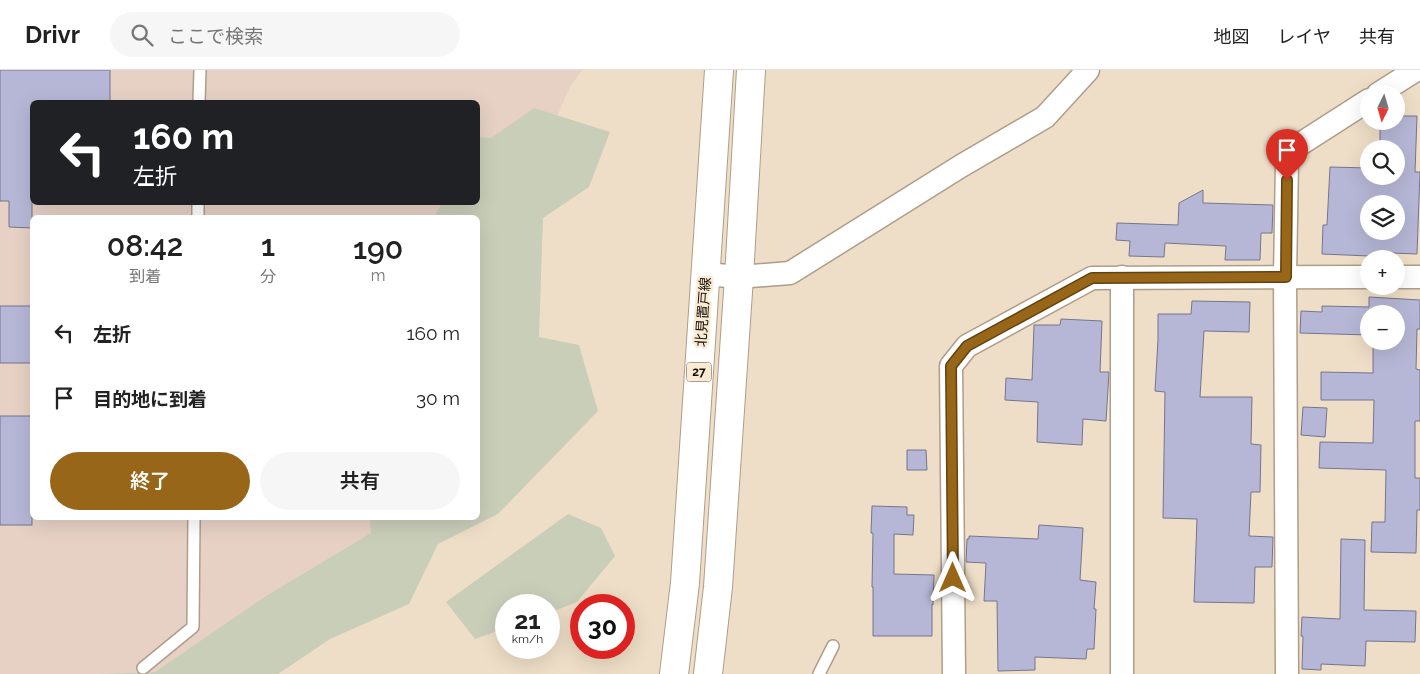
<!DOCTYPE html>
<html lang="ja">
<head>
<meta charset="utf-8">
<style>
	:root { --surface:#fff; --page:#f6f6f6; --text:#222; --muted:#767676; --line:#e0e0e0; --accent:#976618 }
	body { margin:0; font-family:Raleway,"Noto Sans JP",sans-serif; background:var(--page); color:var(--text); height:100vh; display:flex; flex-direction:column; font-size:19px; white-space:nowrap }
	* { box-sizing:border-box; margin:0 }
	p { font-size:16px; color:var(--muted) }
	.icon { flex:none; width:28px; height:28px; fill:none; stroke:currentColor; stroke-width:2; stroke-linecap:round; stroke-linejoin:round }
	.map { position:relative; flex:1; overflow:hidden }
	.side { position:absolute; left:30px; top:145px; width:450px; height:305px; display:flex; flex-direction:column; background:var(--surface); border-radius:8px; box-shadow:0 5px 20px #0002 }
	.side>* { flex:none }
	.banner { position:absolute; left:30px; top:30px; width:450px; height:105px; border-radius:8px; box-shadow:0 5px 20px #0002; background:#202124; color:#fff; overflow:hidden }
	.needle { width:32px; rotate:185deg }
	.tools { position:absolute; left:1360px; top:15px; display:grid; gap:10px }
	.tools a { display:grid; place-items:center; width:45px; height:45px; border-radius:50%; background:var(--surface); box-shadow:0 5px 20px #0002; font-size:25px }
	.speed { position:absolute; left:495px; top:524px; display:flex; gap:10px; font-size:25px; font-weight:700; text-align:center }
	.speed>* { display:grid; place-content:center; width:65px; height:65px; border-radius:50%; background:var(--surface); box-shadow:0 5px 20px #0002; line-height:1 }
	.speed small { font-size:12px; font-weight:400 }
	.speed .limit { border:8px solid #d22; background:#fff; color:#111 }
	.pin { position:absolute; display:grid; place-items:center; width:42px; height:42px; color:#fff; margin:-51px -21px; border-radius:50% 50% 50% 0; rotate:-45deg; box-shadow:0 0 5px #0007 }
	.pin .icon { rotate:45deg }
	.me { position:absolute; width:55px; margin:-28px; rotate:0deg; stroke-linejoin:round; filter:drop-shadow(0 0 4px #0008) }
	.turn { display:flex; align-items:center; gap:18px; height:105px; padding:0 20px; font-size:22px }
	.turn .icon { width:65px; height:65px; stroke-width:2.5 }
	.turn b { display:block; font-size:35px; line-height:42px }
	.eta { display:flex; justify-content:space-evenly; align-items:center; height:85px; text-align:center }
	.eta b { font-size:30px; font-weight:600; line-height:35px }
	.cta { display:flex; gap:10px; margin-top:auto; padding:10px 20px }
	.cta a { flex:1; height:58px; border-radius:30px; background:var(--accent); color:#fff; font-size:20px; font-weight:600; line-height:58px; text-align:center }
	.cta a+a { background:var(--page); color:var(--text) }
	ul { padding:0; list-style:none }
	li { display:flex; align-items:center; gap:15px; height:65px; padding:0 20px }
	li div { flex:1 }
	li b { display:block; font-size:19px }
	li em { font-style:normal }
	header { display:flex; align-items:center; gap:30px; box-sizing:border-box; height:70px; padding:0 25px; background:var(--surface); border-bottom:1px solid var(--line) }
	header strong { font-size:24px }
	nav { display:flex; gap:28px; margin-inline-start:auto; font-size:18px }
	.search { width:350px; height:45px; background:var(--page); display:flex; align-items:center; gap:12px; box-sizing:border-box; padding:0 18px; border-radius:28px; color:var(--muted); font-size:19px }
	.map>svg:first-child { display:block }
</style>
</head>
<body>
<header>
<strong>Drivr</strong>
<div class="search"><svg class="icon" aria-label="search" viewBox="0 0 24 24"><circle cx="10" cy="10" r="6"/><path d="M15 15l6 6"/></svg>ここで検索</div>
<nav><a>地図</a><a>レイヤ</a><a>共有</a></nav>
</header>
<div class="map">
<svg width="1420" height="604" viewBox="0 0 1420 604">
	<rect width="100%" height="100%" fill="#eedec7"/>
	<path fill="#e7d1c5" fill-rule="evenodd" d="M0 0H582L570 17 478 224V148H32V448H394L169 604H0ZM32 32H478V132H32Z"/>
	<g fill="#c9ceb9">
		<path d="M534 38 610 62 589 117 543 148 539 267 579 275 598 341 498 444 438 474 409 534 330 569 278 604H101L155 602 266 526 371 463 370 448H478V148L434 147 442 133 478 132V67L491 68Z"/>
		<path d="M568 444 601 458 615 486 577 532 549 543V535H506V558L475 569 446 532Z"/>
	</g>
	<g fill="#b6b7d6" stroke="#75758c" fill-rule="evenodd">
		<path d="M0 0H110V32H32V158L9 157V131H0Z"/>
		<path d="M1396 46H1417L1415 102H1420L1417 184 1392 183V187L1322 184 1323 155H1327L1330 97 1369 98V106H1396V79H1380V51H1396ZM1369 134H1396V161H1369Z"/>
		<path d="M1203 120V133L1273 135 1272 163H1261L1260 190H1225L1226 176 1165 173 1164 187 1129 186 1130 171 1116 170 1117 153 1178 155 1179 133Z"/>
		<path d="M1369 227 1420 230V259H1417L1416 299 1420 300V351H1415V408H1420V440H1417L1416 483 1371 482 1372 452H1385L1386 400 1319 398 1320 372 1373 373 1374 330H1321V302L1373 303V271H1396V244H1369V265L1300 263 1301 241 1322 242V236L1369 237Z"/>
		<path d="M1192 231 1250 232 1249 262 1204 261 1200 327H1252L1251 374 1261 375 1260 422H1251L1249 466 1273 467 1272 497H1255L1254 533 1194 532 1197 449 1163 448 1165 322 1155 321 1158 270V244H1191Z"/>
		<rect x="0" y="236" width="32" height="57"/>
		<path d="M1061 249 1102 251 1100 302H1109L1106 351 1083 349 1082 375 1037 372 1038 332 1005 330 1006 308 1032 310 1034 255H1060Z"/>
		<path d="M1303 337 1327 338 1325 367 1301 365Z"/>
		<rect x="0" y="346" width="32" height="109"/>
		<path d="M907 380H926L927 400H907Z"/>
		<path d="M872 436 907 437V445H914L913 465 894 464V504L934 505 933 535 932 534V566H873V517H872L873 463H871Z"/>
		<path d="M1039 455 1083 458 1080 510 1096 512 1094 539H1096L1094 579H1087L1086 589 1035 587V600L998 601 997 531H984L986 493 966 492 967 469H969V466L1038 469Z"/>
		<path d="M1341 469 1365 470 1364 540 1416 541 1415 572 1366 571 1365 596 1321 594V600L1302 599 1303 566H1301L1302 547 1340 549Z"/>
	</g>
	<g fill="none" stroke-linecap="round" stroke-linejoin="round">
		<defs>
			<g id="service">
				<path d="M199 32 200 0"/>
				<path d="M198 148V132"/>
				<path d="M143 598 193 557 194 448"/>
				<path d="M819 604 833 576"/>
			</g>
			<g id="minor">
				<path d="M1378 24 1416 0"/>
				<path d="M706 204 739 207 790 203 961 96 1045 47 1088 0"/>
				<path d="M1396 207H1420"/>
				<path d="M954 604 951 296 967 276 1092 208 1369 207"/>
				<path d="M1122 604V207"/>
				<path d="M1287 604 1285 207 1287 91 1291 80 1369 30"/>
			</g>
			<g id="primary">
				<path d="M674 604 685 513 719 0"/>
				<path d="M708 604 718 517 739 207 751 0"/>
			</g>
		</defs>
		<use href="#service" stroke="#ae9e89" stroke-width="14"/>
		<use href="#minor" stroke="#ae9e89" stroke-width="25"/>
		<use href="#primary" stroke="#ae9e89" stroke-width="30"/>
		<use href="#service" stroke="#fff" stroke-width="11"/>
		<use href="#minor" stroke="#fff" stroke-width="22"/>
		<use href="#primary" stroke="#fff" stroke-width="28"/>
	</g>
	<g fill="none" stroke-linecap="round" stroke-linejoin="round">
		<defs>
			<path id="route" d="M953 508 951 296 967 276 1092 208 1286 207 1287 110"/>
		</defs>
		<use href="#route" stroke="#624210" stroke-width="12"/>
		<use href="#route" stroke="#976618" stroke-width="9"/>
	</g>
	<g text-anchor="middle" stroke-width="5" stroke-linejoin="round" paint-order="stroke">
		<rect fill="#fbebd4" stroke="#5b5246" stroke-width="1" x="686.5" y="292.5" width="25" height="19" rx="4"/>
		<g font-size="12" font-weight="bold" fill="#171109">
			<text x="699" y="306">27</text>
		</g>
		<g font-size="14" fill="#171109" stroke="#fbebd4">
			<text transform="translate(703 242) rotate(-86)" y="5">北見置戸線</text>
		</g>
	</g>
</svg>
<div class="tools">
<a><svg class="needle" viewBox="-14 -14 28 28"><path d="M0-13l5 13h-10z" fill="#e53935"/><path d="M0 13l5-13h-10z" fill="#767676"/></svg></a>
<a><svg class="icon" aria-label="search" viewBox="0 0 24 24"><circle cx="10" cy="10" r="6"/><path d="M15 15l6 6"/></svg></a>
<a><svg class="icon" aria-label="layers" viewBox="0 0 24 24"><path d="M12 4l9 5-9 5-9-5zM3 14l9 5 9-5"/></svg></a>
<a>+</a>
<a>−</a>
</div>
<div class="speed"><div>21<small>km/h</small></div><div class="limit">30</div></div>
<div class="pin" style="left:1287px;top:110px;background:#d93025"><svg class="icon" aria-label="arrive" viewBox="0 0 24 24"><path d="M6 21V4h12l-3 4 3 4H6"/></svg></div>
<svg class="me" style="left:953px;top:508px" viewBox="-20 -20 40 40"><path d="M0-17L14 15 0 8-14 15z" fill="#976618" stroke="#fff" stroke-width="4"/></svg>
<div class="banner">
<div class="turn"><svg class="icon" aria-label="left" viewBox="0 0 24 24"><path d="M17 20v-9H6M10 6l-5 5 5 5"/></svg><div><b>160 m</b>左折</div></div>
</div>
<section class="side">
<div class="eta">
<div><b>08:42</b><p>到着</p></div>
<div><b>1</b><p>分</p></div>
<div><b>190</b><p>m</p></div>
</div>
<ul>
<li><svg class="icon" aria-label="left" viewBox="0 0 24 24"><path d="M17 20v-9H6M10 6l-5 5 5 5"/></svg><div><b>左折</b></div><em>160 m</em></li>
<li><svg class="icon" aria-label="arrive" viewBox="0 0 24 24"><path d="M6 21V4h12l-3 4 3 4H6"/></svg><div><b>目的地に到着</b></div><em>30 m</em></li>
</ul>
<div class="cta"><a>終了</a><a>共有</a></div>
</section>
</div>
</body>
</html>
